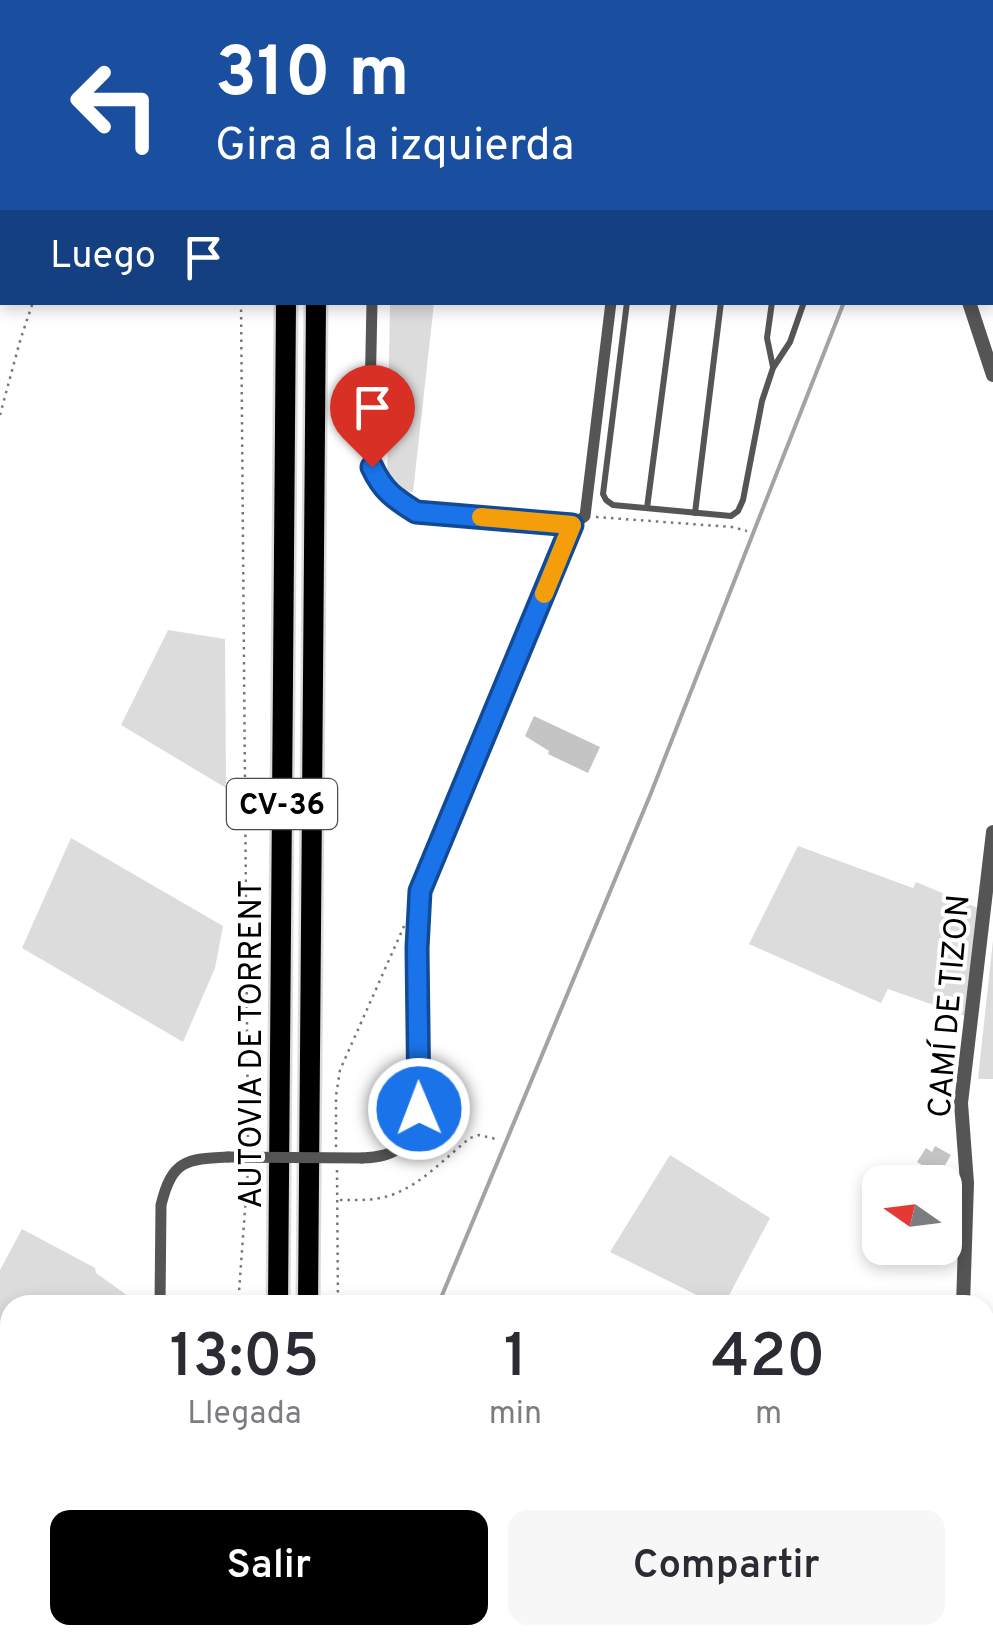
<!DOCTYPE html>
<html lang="es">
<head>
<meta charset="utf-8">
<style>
	:root { --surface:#fff; --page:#f7f7f7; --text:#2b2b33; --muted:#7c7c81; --accent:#000 }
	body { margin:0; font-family:Overpass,sans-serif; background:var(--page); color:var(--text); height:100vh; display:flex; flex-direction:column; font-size:38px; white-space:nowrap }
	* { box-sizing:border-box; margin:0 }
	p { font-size:32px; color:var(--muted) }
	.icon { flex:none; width:55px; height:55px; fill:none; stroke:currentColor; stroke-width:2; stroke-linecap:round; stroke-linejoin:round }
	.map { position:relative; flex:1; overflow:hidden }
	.sheet { position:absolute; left:0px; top:1295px; width:995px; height:350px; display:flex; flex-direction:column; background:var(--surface); border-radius:30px 30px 0 0; box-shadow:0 5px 15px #0003 }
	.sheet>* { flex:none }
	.guide { position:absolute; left:0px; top:0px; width:995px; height:305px; box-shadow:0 5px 15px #0003; background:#1a4fa0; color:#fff; overflow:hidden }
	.needle { width:65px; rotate:284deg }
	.fabs { position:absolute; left:862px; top:1165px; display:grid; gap:20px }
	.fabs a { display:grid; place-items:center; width:100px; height:100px; border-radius:20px; background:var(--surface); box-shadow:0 5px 15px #0003; font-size:50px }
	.pin { position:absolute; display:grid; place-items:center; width:85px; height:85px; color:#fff; margin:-102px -42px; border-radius:50% 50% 50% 0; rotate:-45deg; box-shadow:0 0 10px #0007 }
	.pin .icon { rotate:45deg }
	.me { position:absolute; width:110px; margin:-55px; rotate:359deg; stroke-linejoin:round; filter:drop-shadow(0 0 8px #0008) }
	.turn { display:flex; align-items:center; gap:35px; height:210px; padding:0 50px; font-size:45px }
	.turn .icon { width:130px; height:130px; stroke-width:2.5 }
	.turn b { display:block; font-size:70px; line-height:85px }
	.then { display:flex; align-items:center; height:95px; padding:0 50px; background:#0003; gap:20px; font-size:38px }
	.eta { display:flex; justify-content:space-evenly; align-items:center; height:170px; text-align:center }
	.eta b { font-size:60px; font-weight:600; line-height:70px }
	.button { display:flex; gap:20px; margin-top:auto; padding:20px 50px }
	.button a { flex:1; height:115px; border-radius:20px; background:var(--accent); color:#fff; font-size:40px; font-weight:600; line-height:115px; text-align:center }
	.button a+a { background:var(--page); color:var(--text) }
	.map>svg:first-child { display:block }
</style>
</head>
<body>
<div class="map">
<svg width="993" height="1645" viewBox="0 0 993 1645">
	<rect width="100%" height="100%" fill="#fff"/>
	<g fill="#dcdcdc">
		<path d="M390 303H434L413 492 393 490 387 483Z"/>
		<path d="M168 630 225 639 226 788 121 725Z"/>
		<path d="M71 838 223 926 215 968 183 1042 22 948Z"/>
		<path d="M798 846 913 888 916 882 978 908 965 1016 888 989 881 1003 749 944Z"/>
		<path d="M993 940V1079H978Z"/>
		<path d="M670 1155 770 1218 724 1305H717L610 1252Z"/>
		<path d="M22 1229 95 1268 96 1273 135 1301V1305H10V1454L0 1449V1270Z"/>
		<path d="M993 1400V1645H976L973 1635H985V1401Z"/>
		<path d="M0 1458 10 1464V1635H93L86 1645H0Z"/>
		<path d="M495 1635H621L614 1645H489Z"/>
		<path d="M632 1635H727L742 1645H625Z"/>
	</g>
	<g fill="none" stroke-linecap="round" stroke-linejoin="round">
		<g stroke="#a3a3a3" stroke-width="4">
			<path d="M992 111 993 110"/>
			<path d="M438 1305 651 793 844 302"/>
			<path d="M224 1645 231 1635"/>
		</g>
	</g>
	<g fill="#c4c4c4">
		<path d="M534 716 600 747 588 773 548 754 549 751 525 736Z"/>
		<path d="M935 1146 951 1155 945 1165 956 1172 950 1182 917 1162 926 1148 932 1152Z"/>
	</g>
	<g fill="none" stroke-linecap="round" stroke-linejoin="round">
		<defs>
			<g id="motorway">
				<path d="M283 0V2"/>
				<path d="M317 2V0"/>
				<path d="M278 1305 286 302"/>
				<path d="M308 1305 316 302"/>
				<path d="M276 1645V1635"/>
				<path d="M305 1645 306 1635"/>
			</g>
		</defs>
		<use href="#motorway" stroke="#dbdbdb" stroke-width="25"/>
		<g stroke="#777" stroke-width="2.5" stroke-dasharray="2.5 5" stroke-linecap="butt">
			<path d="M80 0V2"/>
			<path d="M240 0V2"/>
			<path d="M992 89 993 88"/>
			<path d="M0 246H2"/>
			<path d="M992 289H993"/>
			<path d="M992 294 993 296"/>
			<path d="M241 302 248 1146"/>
			<path d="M0 415 20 341 33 302"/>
			<path d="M596 517 732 527 747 531"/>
			<path d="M336 1147V1096L340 1070 405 924"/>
			<path d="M337 1170 338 1305"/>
			<path d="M340 1200C358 1200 377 1201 394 1194 423 1183 446 1157 470 1138L479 1135 496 1139"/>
			<path d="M238 1305 248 1169"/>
			<path d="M0 1453 10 1458"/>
			<path d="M89 1645 95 1635"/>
			<path d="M617 1645 624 1635"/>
		</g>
		<g stroke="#555" stroke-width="6">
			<path d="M711 0 712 2"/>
			<path d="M760 0 761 2"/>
			<path d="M813 0 814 2"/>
			<path d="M627 302 603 494 606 500 613 505 731 516 738 511 743 500 762 401 773 368 790 342 804 302"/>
			<path d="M772 302 767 338 773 367"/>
			<path d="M647 508 674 302"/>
			<path d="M695 513 721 302"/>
		</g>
		<g stroke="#555" stroke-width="11">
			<path d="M383 2V0"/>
			<path d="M676 2 677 0"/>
			<path d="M372 302 369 448C375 484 386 494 417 512L573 525"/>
			<path d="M362 1158C398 1157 412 1144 419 1109L417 949 420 891 573 525 585 516 611 302"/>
			<path d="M160 1305 161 1205C172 1160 186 1159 228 1157"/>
		</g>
		<g stroke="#555" stroke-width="14">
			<path d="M847 0 848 2"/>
			<path d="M969 302 993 375"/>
			<path d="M963 1305 967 1183 961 1103 993 832"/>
			<path d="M963 1635 966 1645"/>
		</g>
		<use href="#motorway" stroke="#000" stroke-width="20"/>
		<path stroke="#555" stroke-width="11" d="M228 1157 362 1158"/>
	</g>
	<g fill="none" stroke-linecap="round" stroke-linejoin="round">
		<defs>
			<path id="route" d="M372 467C383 491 394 498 416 512L572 525 420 891 417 948 419 1109"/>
		</defs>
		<use href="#route" stroke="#114b97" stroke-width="25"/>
		<use href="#route" stroke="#1a73e8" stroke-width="18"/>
		<path stroke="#f59e0b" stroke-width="18" d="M481 517 572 525 544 594"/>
	</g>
	<g text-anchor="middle" stroke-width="8" stroke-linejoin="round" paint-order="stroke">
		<rect fill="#fff" stroke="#4c4c4c" stroke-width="2.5" x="227" y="779" width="110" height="50" rx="8"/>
		<g font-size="30" font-weight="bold" fill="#000">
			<text x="282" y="814">CV-36</text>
		</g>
		<g font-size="32" fill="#000" stroke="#fff">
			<text transform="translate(948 1006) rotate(-85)" y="11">CAMÍ DE TIZON</text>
			<text transform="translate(250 1044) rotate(-90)" y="11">AUTOVIA DE TORRENT</text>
		</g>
	</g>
</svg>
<div class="fabs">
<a><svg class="needle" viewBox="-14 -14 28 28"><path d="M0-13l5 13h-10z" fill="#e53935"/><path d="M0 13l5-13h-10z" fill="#7c7c81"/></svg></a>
</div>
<div class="pin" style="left:372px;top:467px;background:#d93025"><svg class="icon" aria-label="arrive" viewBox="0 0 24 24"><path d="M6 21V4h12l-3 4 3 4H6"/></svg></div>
<svg class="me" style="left:419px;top:1109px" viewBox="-20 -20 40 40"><circle r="17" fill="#1a73e8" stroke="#fff" stroke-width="3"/><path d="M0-11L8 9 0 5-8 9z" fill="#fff"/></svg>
<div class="guide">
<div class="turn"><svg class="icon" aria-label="left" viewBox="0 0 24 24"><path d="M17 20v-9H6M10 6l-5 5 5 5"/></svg><div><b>310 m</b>Gira a la izquierda</div></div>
<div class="then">Luego<svg class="icon" aria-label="arrive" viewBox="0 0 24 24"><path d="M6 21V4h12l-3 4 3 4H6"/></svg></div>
</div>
<section class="sheet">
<div class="eta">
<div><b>13:05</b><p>Llegada</p></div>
<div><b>1</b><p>min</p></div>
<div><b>420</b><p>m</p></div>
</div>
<div class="button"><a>Salir</a><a>Compartir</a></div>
</section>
</div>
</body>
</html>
